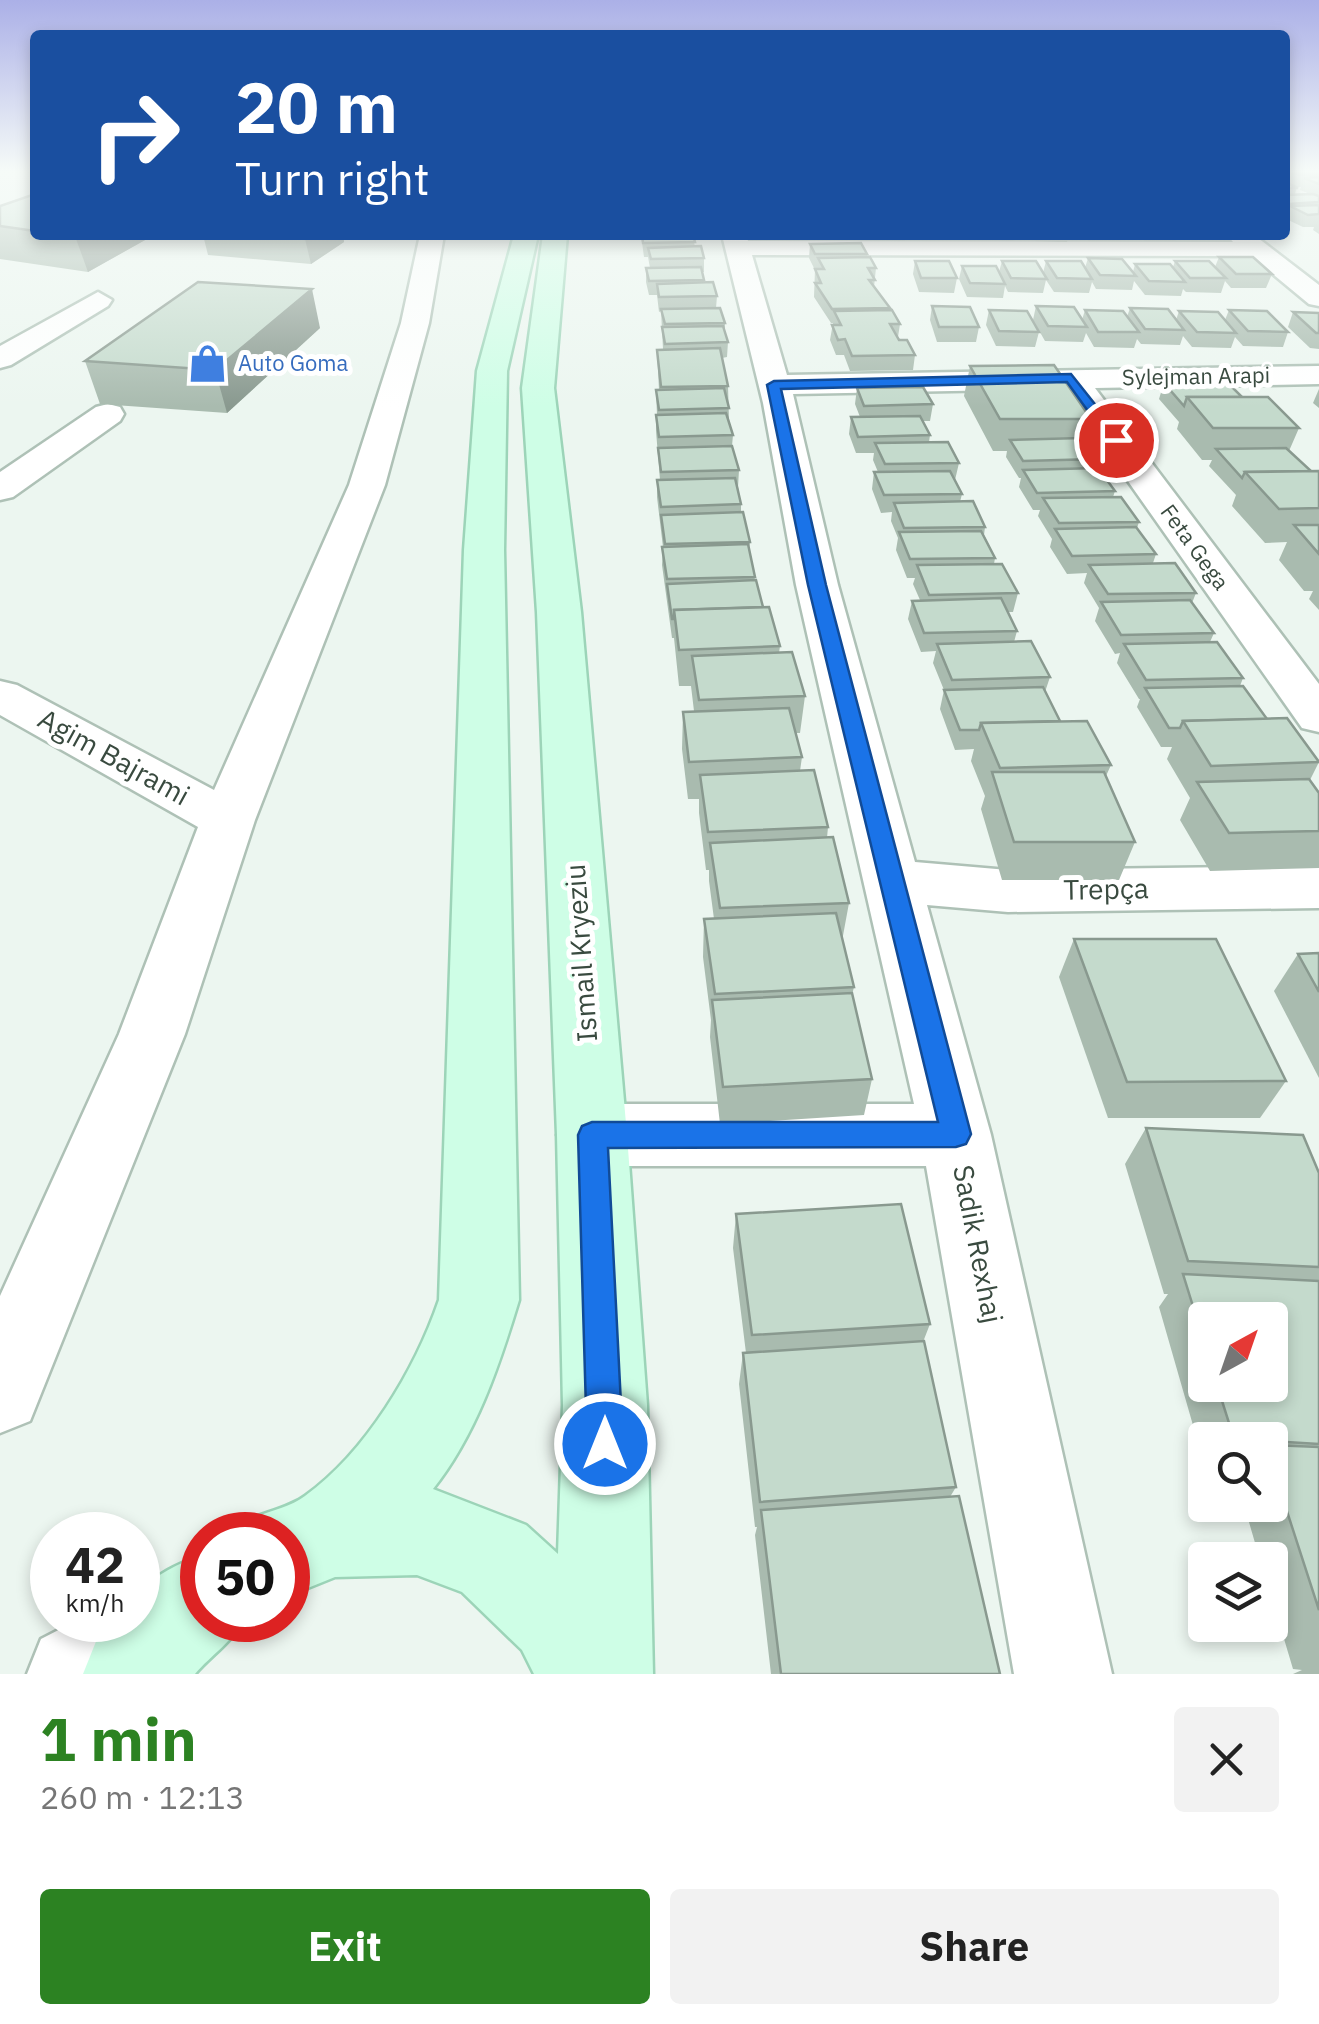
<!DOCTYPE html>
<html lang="en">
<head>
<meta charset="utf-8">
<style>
	:root { --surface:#fff; --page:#f2f2f2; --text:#222; --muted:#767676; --accent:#2c8222 }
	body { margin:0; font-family:"IBM Plex Sans",sans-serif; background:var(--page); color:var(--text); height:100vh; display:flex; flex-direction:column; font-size:38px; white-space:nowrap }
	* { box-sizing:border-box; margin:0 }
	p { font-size:32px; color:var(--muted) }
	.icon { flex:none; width:55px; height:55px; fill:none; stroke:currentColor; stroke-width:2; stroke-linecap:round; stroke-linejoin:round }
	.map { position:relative; height:1674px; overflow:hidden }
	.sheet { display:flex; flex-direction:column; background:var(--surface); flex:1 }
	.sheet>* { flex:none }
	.hud { position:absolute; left:30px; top:30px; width:1260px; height:210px; border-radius:10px; box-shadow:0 5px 15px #0003; background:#1a4fa0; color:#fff; overflow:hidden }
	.needle { width:65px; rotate:40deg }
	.buttons { position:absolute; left:1188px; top:1302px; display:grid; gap:20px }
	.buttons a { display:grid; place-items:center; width:100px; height:100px; border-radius:10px; background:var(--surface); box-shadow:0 5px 15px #0003; font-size:50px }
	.speed { position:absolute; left:30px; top:1512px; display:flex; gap:20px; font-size:50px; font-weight:700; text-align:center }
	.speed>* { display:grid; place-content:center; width:130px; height:130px; border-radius:50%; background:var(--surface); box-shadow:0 5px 15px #0003; line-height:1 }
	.speed small { font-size:25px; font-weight:400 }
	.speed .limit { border:15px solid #d22; background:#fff; color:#111 }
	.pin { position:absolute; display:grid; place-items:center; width:85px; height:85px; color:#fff; margin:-42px; border:5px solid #fff; border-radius:50%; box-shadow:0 2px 10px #0007 }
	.me { position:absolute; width:110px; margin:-55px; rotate:0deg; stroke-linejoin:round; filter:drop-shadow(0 0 8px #0008) }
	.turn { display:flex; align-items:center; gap:35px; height:210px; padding:0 40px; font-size:45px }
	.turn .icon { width:130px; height:130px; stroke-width:2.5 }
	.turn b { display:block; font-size:70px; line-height:85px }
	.round { display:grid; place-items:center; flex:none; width:105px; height:105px; border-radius:10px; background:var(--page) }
	.head { display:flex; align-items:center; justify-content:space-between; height:170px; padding:0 40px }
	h1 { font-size:60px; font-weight:800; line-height:75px; color:var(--accent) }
	.action { display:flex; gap:20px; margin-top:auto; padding:20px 40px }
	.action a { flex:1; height:115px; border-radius:10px; background:var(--accent); color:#fff; font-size:40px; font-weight:800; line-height:115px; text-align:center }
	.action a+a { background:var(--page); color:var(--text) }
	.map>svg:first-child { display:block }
</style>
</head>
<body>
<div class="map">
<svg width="1319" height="1674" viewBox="0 0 1319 1674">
	<rect width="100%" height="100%" fill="#ecf6f0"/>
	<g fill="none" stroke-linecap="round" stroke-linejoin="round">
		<defs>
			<g id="minor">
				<path d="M420 235H444L429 323 385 485 255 820 185 1034 42 1391 30 1421 0 1433V1296L119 1034 198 827 0 715V681L17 685 214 790 349 485 401 323Z"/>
				<path d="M722 235H746L748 241 1233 242 1227 235H1254L1319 285V306L1309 304 1251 256 752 255 787 375 1319 366V384L1095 388 1319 684V732L1302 728 1063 389 793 394 838 585 915 862 1008 870 1319 866V908L1008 912 927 905 991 1135 1112 1674H1014L926 1166H592L567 1157 557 1135 567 1113 592 1104H914L796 585 763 403Z"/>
				<path d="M98 292 112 300 108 306 11 365 0 368V346Z"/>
				<path d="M108 404 120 407 124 414 120 421 13 497 0 500V472L96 407Z"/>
			</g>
			<path id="tertiary" d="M149 1587 183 1601 197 1635 183 1669 174 1674H27L41 1639 78 1620H138V1591Z"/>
			<g id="secondary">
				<path d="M514 235H538L507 371 504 550 519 1300C499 1366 476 1435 433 1489L526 1525 558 1554 563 1405 557 1135 537 612 522 388 543 235H567L554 388 581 612 627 1135 647 1405 653 1674H534L522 1650 462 1592 417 1575 335 1577 288 1596V1535H248L255 1517C271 1511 292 1506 305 1496 366 1452 415 1370 439 1300L464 550 477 371Z"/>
				<path d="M202 1555V1620H242C233 1642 211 1655 195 1674H83L97 1639 114 1620H138V1594C155 1574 178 1564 202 1555Z"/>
			</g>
		</defs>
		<use href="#minor" stroke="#aec1b6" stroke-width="5"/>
		<use href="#tertiary" stroke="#aec1b6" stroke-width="5"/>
		<use href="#secondary" stroke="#9cd4b8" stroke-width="5"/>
		<use href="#minor" fill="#fff" fill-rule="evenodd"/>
		<use href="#tertiary" fill="#fff" fill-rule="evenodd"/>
		<use href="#secondary" fill="#cefee6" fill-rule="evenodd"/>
	</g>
	<g fill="#a9bbaf" fill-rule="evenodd">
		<path d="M1285 172H1319V234L1313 230 1314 227H1303L1286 219ZM1297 187H1301L1300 190 1310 194H1295Z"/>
		<path d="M35 194V235H154L88 272 0 259V206Z"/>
		<path d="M203 235H359L351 240H344V242L311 264 208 255Z"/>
		<path d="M641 235H705V237H693L695 247 704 258V272H702L704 283 717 296 716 308 725 323V334L728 342 727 357 722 358 728 386 729 420 733 435 732 446 739 470 738 487 741 504V512L750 542 749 549 755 580 763 607 780 646 779 653 805 696 800 733H796L802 757 800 771 828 827 827 838 849 903 842 941 854 987 852 995 872 1079 864 1115 720 1124 710 1037 711 1020 703 957 704 919H714L709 881V870H706L699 813V799H688L682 749 683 712 694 711 691 686H679L674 638H672L662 565 663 547 657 497V480H660L656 431V415H657L656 390H659L657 350 663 349 661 311 659 312 657 295H649L646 282V268H650L648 257H644Z"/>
		<path d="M822 235H855L854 239H823Z"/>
		<path d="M872 235H906L905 241 873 240Z"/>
		<path d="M923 235H958L957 240 925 239Z"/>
		<path d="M979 235H1015L1014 241 982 240Z"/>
		<path d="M1031 235H1069L1067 242 1035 241Z"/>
		<path d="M1084 235H1122L1120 241H1088Z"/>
		<path d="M1139 235H1178L1176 241H1144Z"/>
		<path d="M810 244 867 254V257L876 268 874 287 900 324 898 337 915 355 913 370 850 371 844 355H836L830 340 833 323H831L814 297 815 269 817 268H814L809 258Z"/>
		<path d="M1219 257 1272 274 1266 288H1231L1225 281 1221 293 1186 292 1183 289 1181 296 1145 295 1134 281 1132 290 1096 289 1092 282 1089 293 1054 292 1046 280 1043 293 1008 292 1005 286 1003 298 967 297 959 279 962 266 999 272 1002 261 1043 273 1046 261 1085 268 1088 258 1133 272 1135 264 1173 267 1175 261 1215 267Z"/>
		<path d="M915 261 957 278 954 293 919 292 913 274Z"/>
		<path d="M932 306 979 327 976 342H937L930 320Z"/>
		<path d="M1036 306 1082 320 1085 310 1127 317 1130 308 1176 320 1179 311 1225 320 1229 310 1288 332 1283 347 1243 346 1235 337 1231 348 1192 347 1183 336 1180 345 1141 344 1137 339 1134 348 1094 347 1086 333 1083 342 1045 341 1033 320Z"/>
		<path d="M989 310 1039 332 1035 347 996 346 986 325Z"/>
		<path d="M1293 312 1319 313V349L1310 348 1288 327Z"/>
		<path d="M320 328 227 413 100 404 85 361Z"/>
		<path d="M970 366 1091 419 1085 443 1097 459 1094 469 1115 491 1113 497 1139 522 1137 528 1156 554 1153 563 1196 593 1192 603 1214 633 1210 642 1243 678 1240 686 1267 719 1319 762 1310 780 1319 793V868L1210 871 1180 820 1190 798 1167 759 1172 747H1161L1137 707 1140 699H1139L1117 663 1120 653 1115 654 1095 621 1099 608 1084 583 1087 573 1067 574 1050 547 1052 539 1038 516 1040 510H1033L1019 487 1021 478H1019L1006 457 1007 451H993L964 396Z"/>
		<path d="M1164 383 1299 428 1289 451 1311 471H1319V610L1309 599 1313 591H1304L1279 560 1287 542 1265 543 1232 506 1236 495 1209 466 1212 460H1202L1177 429 1179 422 1159 399Z"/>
		<path d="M857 388 933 404 930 421H923L930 435 929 442 959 463 955 480 962 494 960 502 985 527 984 535 995 558 994 564 1018 593 1013 612H1008L1017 631 1014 642 1050 677 1045 692 1060 721 1111 765 1106 776 1135 842 1119 880H1002L981 809 985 796 971 761 974 749 955 750 940 709 944 690 933 663 936 651 921 652 908 619 912 601 920 600 913 584 915 578H907L896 550 898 538 891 521 892 512 881 513 872 489 874 472H878L873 460 874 453H856L849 434 851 417H860L855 404Z"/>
		<path d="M1319 389V408L1313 403Z"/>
		<path d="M1074 939 1286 1081 1260 1118H1108L1059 977Z"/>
		<path d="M1319 953V1078L1274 991 1298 954Z"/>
		<path d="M1146 1128 1319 1267V1674H1293L1302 1670 1293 1669 1270 1592V1560H1260L1244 1505H1270V1440H1205V1467L1159 1307 1168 1294H1164L1125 1164ZM1205 1320 1270 1385H1205Z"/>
		<path d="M736 1214 930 1324 923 1342 956 1487 950 1497 1000 1674H771L755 1535 757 1527H755L739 1384 743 1353H746L733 1248Z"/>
	</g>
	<g fill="#89998f">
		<path d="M78 235H154L88 272 75 236Z"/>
		<path d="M311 235H343L344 242 311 264 305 239Z"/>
		<path d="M312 289 320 328 227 413 215 370Z"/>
	</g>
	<g fill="#c4dacc" stroke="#89998f" stroke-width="2.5">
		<path d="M1293 172H1319V174L1300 175Z"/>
		<path d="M1319 177V184L1304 178Z"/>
		<path d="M1285 182 1298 188H1285Z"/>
		<path d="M35 194V231L0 226V206Z"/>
		<path d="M1313 194 1319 196V202L1288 204 1285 202V195Z"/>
		<path d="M1319 205V214L1308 215 1290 206Z"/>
		<path d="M263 235H311L305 239Z"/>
		<path d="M642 235H693L695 242 643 243Z"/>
		<path d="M861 243 867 254H815L810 244Z"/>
		<path d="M701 246 704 258 651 259 648 248Z"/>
		<path d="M870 257 876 268H868L875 280H869L890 308 832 309 815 283H821L815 269H824L818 258Z"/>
		<path d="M1219 257H1253L1272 274H1236Z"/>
		<path d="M1088 258 1122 259 1136 276 1100 275Z"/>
		<path d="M915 261H949L957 278H921Z"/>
		<path d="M1002 261H1036L1047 279 1011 278Z"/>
		<path d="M1046 261H1081L1092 279 1057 278Z"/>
		<path d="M1175 261H1209L1226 278H1190Z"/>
		<path d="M1135 264H1170L1185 282 1149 281Z"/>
		<path d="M962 266H996L1005 284 970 283Z"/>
		<path d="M701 267 704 280 649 281 646 268Z"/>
		<path d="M198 282 312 289 215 370 85 361Z"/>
		<path d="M713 282 717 296 659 297 657 284Z"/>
		<path d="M932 306 970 307 979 327H939Z"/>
		<path d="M1036 306 1074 307 1087 327 1048 326Z"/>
		<path d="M720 308 725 323 665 324 661 309Z"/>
		<path d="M1130 308 1168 309 1184 330 1145 329Z"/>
		<path d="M892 310 900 324H890L899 340H907L915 355 852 356 845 339 838 340 832 325H841L834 311Z"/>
		<path d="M989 310 1027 311 1039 332 999 331Z"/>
		<path d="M1085 310 1123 311 1139 332H1098Z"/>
		<path d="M1229 310 1267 311 1288 332 1248 331Z"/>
		<path d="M1179 311 1218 312 1236 333 1197 332Z"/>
		<path d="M1293 312 1319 313V333H1316Z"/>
		<path d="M723 326 728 342 665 344 662 327Z"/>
		<path d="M720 348 728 386 661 387 657 350Z"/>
		<path d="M1054 365 1091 419H1000L970 366Z"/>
		<path d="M1164 383H1228L1242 397H1187L1184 406Z"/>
		<path d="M923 387 933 404 864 406 857 388Z"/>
		<path d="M724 388 729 408 659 410 656 390Z"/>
		<path d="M1187 397H1268L1299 428H1213Z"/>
		<path d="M726 413 733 435 659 437 656 415Z"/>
		<path d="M920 416 930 435 858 437 851 417Z"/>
		<path d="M1082 438 1097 459 1023 461 1010 440Z"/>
		<path d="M948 442 959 463 885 464 875 443Z"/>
		<path d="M732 446 739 470 661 472 658 448Z"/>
		<path d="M1286 448 1311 471 1245 472 1242 478 1216 449Z"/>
		<path d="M1098 468 1115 491 1037 493 1023 470Z"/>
		<path d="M950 471 962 494 884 495 874 472Z"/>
		<path d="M1319 471V508L1279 509 1245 472Z"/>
		<path d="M735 478 741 504 661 507 657 480Z"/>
		<path d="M1121 497 1139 522 1059 523 1043 498Z"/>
		<path d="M973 501 985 527 904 528 894 503Z"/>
		<path d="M743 512 750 542 665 544 661 515Z"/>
		<path d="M1294 525H1319V554Z"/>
		<path d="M1136 527 1156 554 1072 556 1055 529Z"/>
		<path d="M981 531 995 558 910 559 899 532Z"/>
		<path d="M748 544 755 577 667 579 662 547Z"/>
		<path d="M1175 563 1196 593 1108 594 1089 565Z"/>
		<path d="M1002 564 1018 593 929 595 917 565Z"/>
		<path d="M756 580 763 607 674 610V619H672L667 584Z"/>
		<path d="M1001 598 1017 631 924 633 912 601Z"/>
		<path d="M1190 600 1214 633 1121 635 1101 602Z"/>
		<path d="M769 607 780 646 679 650 674 610Z"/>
		<path d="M1031 641 1050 677 952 680 937 644Z"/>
		<path d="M1217 642 1243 678 1146 680 1124 644Z"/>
		<path d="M792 652 805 696 699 700 692 656Z"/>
		<path d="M1243 686 1267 719 1183 721 1180 728H1169L1145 688Z"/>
		<path d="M1043 687 1060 721 981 723 979 730H960L944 690Z"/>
		<path d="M789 708 802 757 689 762 683 712Z"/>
		<path d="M1287 718 1319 762 1211 766 1183 721Z"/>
		<path d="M1087 721 1111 765 1000 768 981 723Z"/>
		<path d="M814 770 828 827 708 832 700 775Z"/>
		<path d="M992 772H1104L1135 842H1014Z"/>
		<path d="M1309 779 1319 793V831L1229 833 1197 782Z"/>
		<path d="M833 837 849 903 720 908 710 843Z"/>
		<path d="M836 913 854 987 715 994 704 919Z"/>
		<path d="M1074 939H1216L1286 1081 1127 1082Z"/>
		<path d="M1319 953V992L1298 954Z"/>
		<path d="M852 993 872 1079 723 1087 712 1000Z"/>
		<path d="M1146 1128 1303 1135 1319 1173V1267L1188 1261Z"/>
		<path d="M901 1204 930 1324 752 1335 736 1214Z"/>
		<path d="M1183 1274 1319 1281V1444L1270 1441V1440L1234 1439 1217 1385H1270V1320H1205V1345Z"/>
		<path d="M924 1341 956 1487 760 1502 743 1353Z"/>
		<path d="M1270 1445 1319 1447V1610L1270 1459Z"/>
		<path d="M959 1496 1000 1674H781L761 1510Z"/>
	</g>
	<linearGradient id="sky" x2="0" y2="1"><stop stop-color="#abb0e7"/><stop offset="0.42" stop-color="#f6fbf8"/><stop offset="1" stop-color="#f6fbf8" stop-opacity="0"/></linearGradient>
	<rect width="1319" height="407" fill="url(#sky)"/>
	<path fill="#1a73e8" stroke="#114b97" stroke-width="2.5" d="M1071 374 1121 437V443H1111L1067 382 781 389 826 585 971 1134 966 1144 956 1147 608 1148 623 1444 618 1456 605 1461 593 1456 587 1444 578 1135 582 1126 592 1122H938L808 585 767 385 774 381Z"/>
	<defs>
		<symbol id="shop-bare" viewBox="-9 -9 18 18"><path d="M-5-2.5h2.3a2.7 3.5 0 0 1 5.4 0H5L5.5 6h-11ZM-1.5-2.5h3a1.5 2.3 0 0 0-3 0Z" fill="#3f7fe0" stroke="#fff" stroke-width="2.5" paint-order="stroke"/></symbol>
	</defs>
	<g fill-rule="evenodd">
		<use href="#shop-bare" x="180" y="336" width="55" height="55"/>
	</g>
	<g text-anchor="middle" stroke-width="10" stroke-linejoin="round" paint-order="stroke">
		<g font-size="22" fill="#366cbe" stroke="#fff" text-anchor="start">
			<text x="238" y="371">Auto Goma</text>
		</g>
		<g font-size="22" fill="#394a3f" stroke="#fff">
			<text transform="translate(1196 376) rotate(-1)" y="8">Sylejman Arapi</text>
			<text transform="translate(1195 547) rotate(54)" y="8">Feta Gega</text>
		</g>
		<g font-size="28" fill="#394a3f" stroke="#fff">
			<text transform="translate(114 757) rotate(29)" y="10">Agim Bajrami</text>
			<text transform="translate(1106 889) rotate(-1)" y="10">Trepça</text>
			<text transform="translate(581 953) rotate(-94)" y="10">Ismail Kryeziu</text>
			<text transform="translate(978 1244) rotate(79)" y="10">Sadik Rexhaj</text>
		</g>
	</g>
</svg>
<div class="buttons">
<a><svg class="needle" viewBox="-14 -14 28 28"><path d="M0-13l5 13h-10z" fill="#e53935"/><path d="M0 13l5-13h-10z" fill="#767676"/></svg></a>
<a><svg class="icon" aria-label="search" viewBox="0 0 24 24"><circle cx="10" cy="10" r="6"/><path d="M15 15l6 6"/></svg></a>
<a><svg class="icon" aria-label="layers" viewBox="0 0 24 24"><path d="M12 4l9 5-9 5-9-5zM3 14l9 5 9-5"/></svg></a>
</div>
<div class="speed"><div>42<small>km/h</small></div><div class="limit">50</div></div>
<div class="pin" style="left:1116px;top:440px;background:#d93025"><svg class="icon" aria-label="arrive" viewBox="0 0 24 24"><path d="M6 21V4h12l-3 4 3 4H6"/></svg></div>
<svg class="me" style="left:605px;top:1444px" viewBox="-20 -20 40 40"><circle r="17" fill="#1a73e8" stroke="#fff" stroke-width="3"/><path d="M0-11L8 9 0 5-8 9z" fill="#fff"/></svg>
<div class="hud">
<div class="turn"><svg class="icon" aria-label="right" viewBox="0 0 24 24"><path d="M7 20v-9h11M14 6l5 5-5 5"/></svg><div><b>20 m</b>Turn right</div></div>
</div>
</div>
<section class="sheet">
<div class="head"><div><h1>1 min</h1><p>260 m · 12:13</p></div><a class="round"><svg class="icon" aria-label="close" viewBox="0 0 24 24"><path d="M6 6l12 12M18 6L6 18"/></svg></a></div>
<div class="action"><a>Exit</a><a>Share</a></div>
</section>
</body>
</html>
